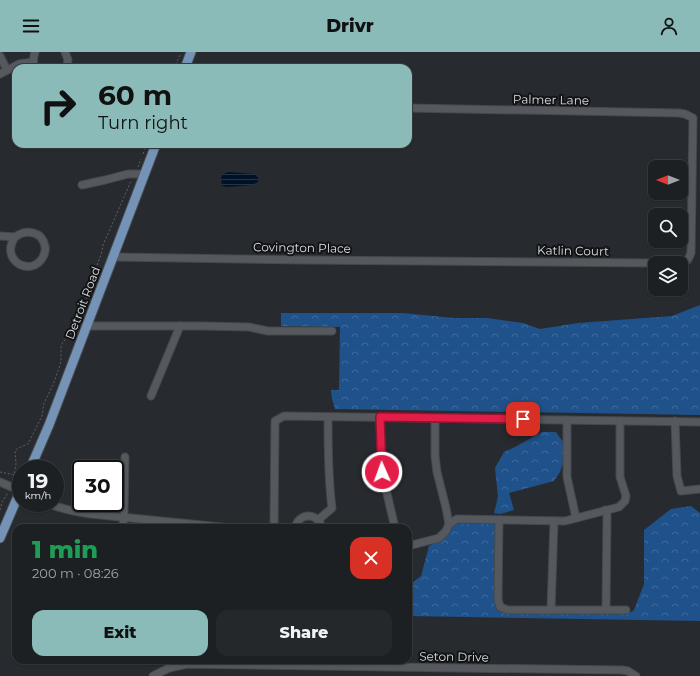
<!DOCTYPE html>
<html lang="en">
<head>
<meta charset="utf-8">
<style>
	:root { --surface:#1d2023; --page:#25282b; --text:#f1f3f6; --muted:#a0a3a6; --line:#3b3e41; --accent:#8bbbb9 }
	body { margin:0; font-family:Montserrat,sans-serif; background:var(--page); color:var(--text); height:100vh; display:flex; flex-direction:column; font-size:15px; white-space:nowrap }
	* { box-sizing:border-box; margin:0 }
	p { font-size:13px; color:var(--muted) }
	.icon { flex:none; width:22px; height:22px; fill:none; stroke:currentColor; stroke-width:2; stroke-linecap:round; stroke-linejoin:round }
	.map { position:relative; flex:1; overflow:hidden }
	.drawer { position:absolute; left:12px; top:472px; width:400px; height:140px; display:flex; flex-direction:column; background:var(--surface); border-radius:12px; box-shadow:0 1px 3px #0004,0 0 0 1px var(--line) }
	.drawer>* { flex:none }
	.hud { position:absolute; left:12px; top:12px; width:400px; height:84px; border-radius:12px; box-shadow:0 1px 3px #0004,0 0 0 1px var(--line); background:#8bbbb9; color:#111; overflow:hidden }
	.needle { width:26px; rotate:270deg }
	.controls { position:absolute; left:648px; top:108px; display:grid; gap:8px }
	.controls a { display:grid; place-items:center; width:40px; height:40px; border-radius:8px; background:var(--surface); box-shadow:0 1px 3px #0004,0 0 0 1px var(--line); font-size:20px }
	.speed { position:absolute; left:12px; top:408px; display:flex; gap:8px; font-size:20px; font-weight:700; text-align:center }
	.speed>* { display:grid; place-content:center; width:52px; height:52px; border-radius:50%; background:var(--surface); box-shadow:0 1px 3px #0004,0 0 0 1px var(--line); line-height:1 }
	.speed small { font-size:10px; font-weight:400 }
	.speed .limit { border:2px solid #111; border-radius:6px; background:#fff; color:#111 }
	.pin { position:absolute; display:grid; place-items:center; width:34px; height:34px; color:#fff; margin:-17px; border-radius:8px; box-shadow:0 2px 6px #0006 }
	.me { position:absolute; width:44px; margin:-22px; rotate:358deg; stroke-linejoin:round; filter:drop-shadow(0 0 3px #0008) }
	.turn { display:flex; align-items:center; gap:14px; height:84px; padding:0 20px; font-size:18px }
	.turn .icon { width:52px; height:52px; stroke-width:2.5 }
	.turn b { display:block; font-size:28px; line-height:34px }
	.round { display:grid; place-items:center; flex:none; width:42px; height:42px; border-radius:12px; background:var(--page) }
	.head { display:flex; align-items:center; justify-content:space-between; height:68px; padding:0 20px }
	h1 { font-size:24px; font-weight:800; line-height:30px; color:#1e9e55 }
	.primary-button { display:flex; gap:8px; margin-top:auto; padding:8px 20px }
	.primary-button a { flex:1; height:46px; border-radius:12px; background:var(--accent); color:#111; font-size:16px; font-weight:800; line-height:46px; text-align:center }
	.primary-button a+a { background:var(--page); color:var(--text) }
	header { display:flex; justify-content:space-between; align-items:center; height:52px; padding:0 20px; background:var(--accent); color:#111; font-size:18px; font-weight:800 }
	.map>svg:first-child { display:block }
</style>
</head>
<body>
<header><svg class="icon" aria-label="menu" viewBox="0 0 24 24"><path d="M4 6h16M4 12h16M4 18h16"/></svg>Drivr<svg class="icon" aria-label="person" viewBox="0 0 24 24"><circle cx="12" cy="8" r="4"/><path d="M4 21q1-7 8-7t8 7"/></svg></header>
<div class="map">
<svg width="700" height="624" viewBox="0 0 700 624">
	<defs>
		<pattern id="forest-crowns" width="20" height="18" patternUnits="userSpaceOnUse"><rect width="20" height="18" fill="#1f528a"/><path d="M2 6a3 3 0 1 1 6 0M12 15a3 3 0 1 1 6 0" fill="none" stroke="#3f6a9a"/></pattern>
		<pattern id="water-rules" width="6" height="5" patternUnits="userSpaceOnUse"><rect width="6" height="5" fill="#011228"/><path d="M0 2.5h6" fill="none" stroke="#253447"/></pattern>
	</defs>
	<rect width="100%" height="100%" fill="#272b2f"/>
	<g fill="url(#forest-crowns)">
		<path d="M700 253V363L335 357 332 347 331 338H339L340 275 281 274V261H402L454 266H487L523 271 540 277 578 271 672 264Z"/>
		<path d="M542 380H556L563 390V411L560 420 554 429 509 441 514 458 500 462 494 461 498 445 495 416 504 400 515 395Z"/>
		<path d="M691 454 700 461V569L408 564V534L421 524 429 494 440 488 454 472 496 471 498 556 537 560H632L634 558 644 532V478L671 457Z"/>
	</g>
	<path fill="url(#water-rules)" d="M228 120 255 122 258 126V130L252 133 228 135 222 134 221 126 223 122Z"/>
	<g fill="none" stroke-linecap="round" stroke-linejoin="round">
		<defs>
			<g id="minor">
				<path d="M65 0 68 8 66 16"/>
				<path d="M0 4 7 18"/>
				<path d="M34 16C33 10 33 6 35 0"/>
				<path d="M0 22 19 12 33 10"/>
				<path d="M408 56 679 61 685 62 693 66 691 201C689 206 687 211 681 211"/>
				<path d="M82 133 105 128 128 122H144"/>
				<path d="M0 184 15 185C26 177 42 179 45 194 46 199 44 204 41 208 27 225 0 206 15 185"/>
				<path d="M113 205 305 208 655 211"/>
				<path d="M87 274H202L249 275 268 279H332"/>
				<path d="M151 344 180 274"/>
				<path d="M380 365 382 420 395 476"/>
				<path d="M567 368V425L576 466"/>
				<path d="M675 369 677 424 681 439 700 437"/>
				<path d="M0 430 21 439"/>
				<path d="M47 451C61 457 76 460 91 462L231 476"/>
				<path d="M605 458 607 463 606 558"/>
				<path d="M318 468 332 456C328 426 328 395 328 365"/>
				<path d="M499 468 498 547 500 555 508 558H626"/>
				<path d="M449 472 457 467 565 469 619 455 625 449 626 444 620 425V369"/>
				<path d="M123 476 124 457 125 405"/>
				<path d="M274 476 275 369 284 364 700 370"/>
				<path d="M295 476C299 460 318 460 322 476"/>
				<path d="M408 494 439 486 446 479 449 472 446 456 437 420 435 404V366"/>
				<path d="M551 558 554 469"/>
				<path d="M153 624 169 616 187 612 458 616 622 618 628 619 636 624"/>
			</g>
			<g id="major">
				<path d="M185 16 191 0"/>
				<path d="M30 417 49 373 156 92"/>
				<path d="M0 486 21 437"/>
			</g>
		</defs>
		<use href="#minor" stroke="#45484c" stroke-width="9"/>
		<use href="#major" stroke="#45484c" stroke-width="11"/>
		<g stroke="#5e6165" stroke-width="1" stroke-dasharray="2 2" stroke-linecap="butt">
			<path d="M174 16 180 3"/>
			<path d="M143 102 146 92"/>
			<path d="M138 115 141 107"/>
			<path d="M0 420 15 423"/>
			<path d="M13 429 16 412 15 399 18 396 28 392 42 364 44 351 53 333 59 316 61 309V295L63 290 71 281 76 267 89 242 91 229 101 203 103 193 131 129"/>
			<path d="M0 458 2 450 8 441"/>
		</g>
		<use href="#minor" stroke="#55595d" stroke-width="7"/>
		<use href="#major" stroke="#7493b7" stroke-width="9"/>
	</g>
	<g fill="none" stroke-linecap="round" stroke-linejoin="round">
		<defs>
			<path id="route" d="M382 420 380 365 523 367"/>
		</defs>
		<use href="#route" stroke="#92132f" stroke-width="10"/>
		<use href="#route" stroke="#e11d48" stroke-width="7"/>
	</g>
	<g text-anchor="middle" stroke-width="4" stroke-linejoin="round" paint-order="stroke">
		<g font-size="12" fill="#dcdee1" stroke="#111315">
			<text transform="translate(551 48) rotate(1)" y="4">Palmer Lane</text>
			<text transform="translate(302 196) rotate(1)" y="4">Covington Place</text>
			<text transform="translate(573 199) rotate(1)" y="4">Katlin Court</text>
			<text transform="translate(83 251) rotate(-69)" y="4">Detroit Road</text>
			<text transform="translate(454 605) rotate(1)" y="4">Seton Drive</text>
		</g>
	</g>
</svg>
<div class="controls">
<a><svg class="needle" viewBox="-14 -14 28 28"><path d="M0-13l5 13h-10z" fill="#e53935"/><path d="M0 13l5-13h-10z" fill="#a0a3a6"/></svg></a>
<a><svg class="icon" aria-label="search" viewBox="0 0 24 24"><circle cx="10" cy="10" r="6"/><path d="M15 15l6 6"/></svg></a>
<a><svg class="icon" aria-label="layers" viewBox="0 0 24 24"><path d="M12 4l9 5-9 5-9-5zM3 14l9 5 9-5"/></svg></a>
</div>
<div class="speed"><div>19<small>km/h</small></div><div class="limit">30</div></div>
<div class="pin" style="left:523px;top:367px;background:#d93025"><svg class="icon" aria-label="arrive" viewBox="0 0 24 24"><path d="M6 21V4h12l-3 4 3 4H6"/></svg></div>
<svg class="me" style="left:382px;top:420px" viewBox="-20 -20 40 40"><circle r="17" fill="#e11d48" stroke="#fff" stroke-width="3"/><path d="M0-11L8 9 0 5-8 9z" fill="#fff"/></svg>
<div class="hud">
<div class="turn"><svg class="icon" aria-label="right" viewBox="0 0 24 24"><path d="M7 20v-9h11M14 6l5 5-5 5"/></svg><div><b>60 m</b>Turn right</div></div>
</div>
<section class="drawer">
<div class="head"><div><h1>1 min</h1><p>200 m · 08:26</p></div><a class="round" style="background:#d93025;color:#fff"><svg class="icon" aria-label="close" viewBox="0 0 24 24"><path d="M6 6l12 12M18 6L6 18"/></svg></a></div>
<div class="primary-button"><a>Exit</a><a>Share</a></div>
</section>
</div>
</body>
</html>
